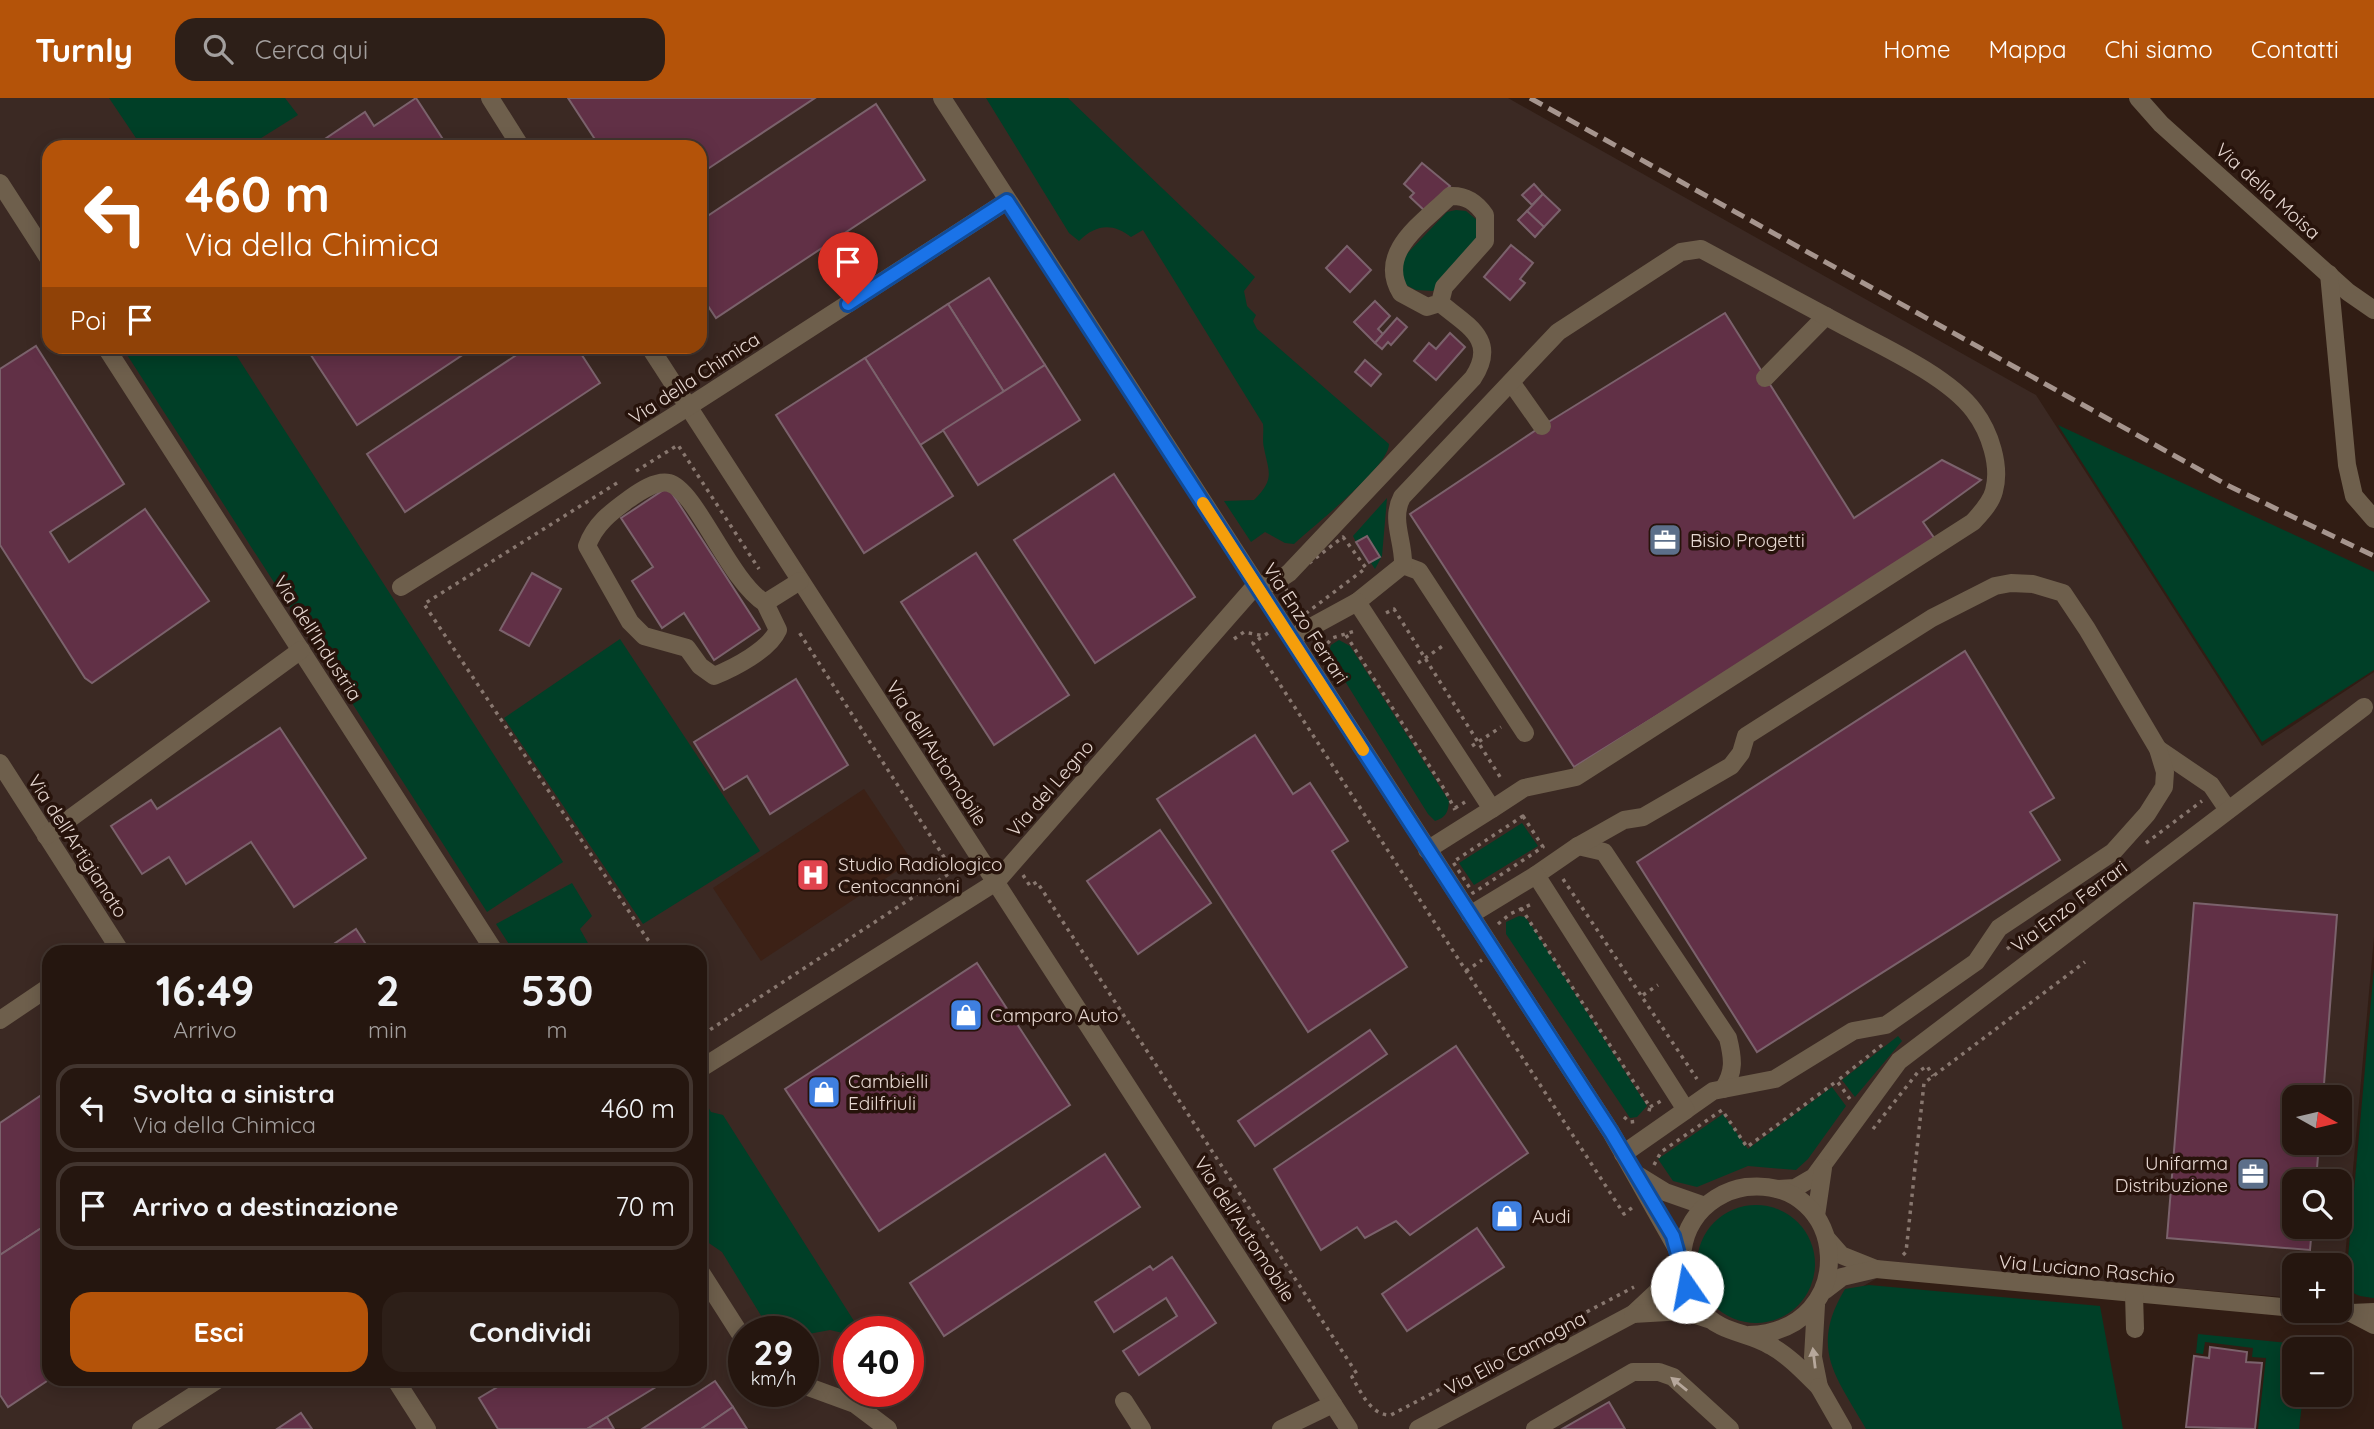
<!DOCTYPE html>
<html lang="it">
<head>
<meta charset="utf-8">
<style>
	:root { --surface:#25160f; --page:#2d1f18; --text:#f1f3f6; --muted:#a39f9e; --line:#42352f; --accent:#b45309 }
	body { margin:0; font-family:Quicksand,sans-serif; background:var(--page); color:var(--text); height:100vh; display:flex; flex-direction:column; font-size:26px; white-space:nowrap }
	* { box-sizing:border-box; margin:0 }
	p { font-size:23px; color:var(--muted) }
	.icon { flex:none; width:38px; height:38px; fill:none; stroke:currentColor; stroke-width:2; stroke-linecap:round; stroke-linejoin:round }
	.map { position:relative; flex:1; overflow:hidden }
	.panel { position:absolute; left:42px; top:847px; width:665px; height:441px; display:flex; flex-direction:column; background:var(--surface); border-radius:21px; box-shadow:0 4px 18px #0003,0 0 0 2px var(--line) }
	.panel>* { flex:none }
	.banner { position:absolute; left:42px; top:42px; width:665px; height:214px; border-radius:21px; box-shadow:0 4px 18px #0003,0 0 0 2px var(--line); background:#b45309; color:#fff; overflow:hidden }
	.needle { width:46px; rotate:98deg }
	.controls { position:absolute; left:2282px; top:987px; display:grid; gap:14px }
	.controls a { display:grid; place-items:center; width:70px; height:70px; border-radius:14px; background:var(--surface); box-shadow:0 4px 18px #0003,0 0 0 2px var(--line); font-size:35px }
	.speed { position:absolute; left:728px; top:1218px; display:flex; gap:14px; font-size:35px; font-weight:700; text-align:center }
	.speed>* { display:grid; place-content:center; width:91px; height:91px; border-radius:50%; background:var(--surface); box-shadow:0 4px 18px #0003,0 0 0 2px var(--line); line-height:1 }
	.speed small { font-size:18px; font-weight:400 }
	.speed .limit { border:10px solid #d22; background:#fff; color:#111 }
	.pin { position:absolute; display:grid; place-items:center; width:60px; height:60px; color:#fff; margin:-72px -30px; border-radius:50% 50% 50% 0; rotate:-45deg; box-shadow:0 0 7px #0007 }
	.pin .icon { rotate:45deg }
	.me { position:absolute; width:77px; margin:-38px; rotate:348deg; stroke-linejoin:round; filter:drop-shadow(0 0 5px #0008) }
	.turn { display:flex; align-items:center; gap:24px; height:147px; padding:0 28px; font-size:32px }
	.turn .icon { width:91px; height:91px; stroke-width:2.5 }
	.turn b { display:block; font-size:49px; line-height:60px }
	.then { display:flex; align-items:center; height:66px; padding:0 28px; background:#0003; gap:14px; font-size:26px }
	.eta { display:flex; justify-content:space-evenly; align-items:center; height:119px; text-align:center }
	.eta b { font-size:42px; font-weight:700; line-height:49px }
	.action { display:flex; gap:14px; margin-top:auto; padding:14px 28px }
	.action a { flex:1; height:80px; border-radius:21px; background:var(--accent); color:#fff; font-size:28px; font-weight:700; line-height:80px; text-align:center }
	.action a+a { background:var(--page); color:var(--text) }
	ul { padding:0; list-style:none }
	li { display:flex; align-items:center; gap:21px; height:88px; margin:0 14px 10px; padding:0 14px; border:4px solid var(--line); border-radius:21px }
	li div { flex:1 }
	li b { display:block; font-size:26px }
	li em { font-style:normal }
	header { display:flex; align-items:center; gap:42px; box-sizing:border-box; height:98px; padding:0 35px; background:var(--accent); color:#fff }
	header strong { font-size:33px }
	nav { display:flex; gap:38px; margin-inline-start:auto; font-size:24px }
	.search { width:490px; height:63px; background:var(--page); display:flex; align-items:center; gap:18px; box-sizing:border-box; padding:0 24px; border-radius:21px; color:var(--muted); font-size:26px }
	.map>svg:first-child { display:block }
</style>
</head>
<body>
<header>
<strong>Turnly</strong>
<div class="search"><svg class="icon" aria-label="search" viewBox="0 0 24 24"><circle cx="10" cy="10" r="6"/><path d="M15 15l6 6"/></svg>Cerca qui</div>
<nav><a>Home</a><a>Mappa</a><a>Chi siamo</a><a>Contatti</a></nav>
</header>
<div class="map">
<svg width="2374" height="1331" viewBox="0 0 2374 1331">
	<rect width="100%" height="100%" fill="#311d14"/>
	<path fill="#3b2923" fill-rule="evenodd" d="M0 0H1508L2036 297 2262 648 2374 574V839L2341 1204 2340 1167H2294V1200L1901 1166 1860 1190 1876 1331H0ZM49 49H700V248H49ZM49 854H700V1281H49ZM2294 999H2340V1045H2294ZM2294 1083H2340V1129H2294ZM744 1234H803V1293H744ZM849 1234H908V1293H849Z"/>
	<path fill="#3c2116" d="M864 691 912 763 761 863 713 790Z"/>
	<g fill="#003f27">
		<path d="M109 0H285L298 17 247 49H142Z"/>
		<path d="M986 0H1068L1255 179 1244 193 1247 208 1256 217 1253 223 1257 231 1389 346C1389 369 1313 428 1294 446L1285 445 1265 434 1251 444 1224 403 1254 402C1275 381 1269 375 1264 350 1262 343 1264 334 1263 326L1143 132 1131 139C1113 125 1096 126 1079 143L1069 135Z"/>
		<path d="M1456 112 1466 113 1478 123 1479 140 1433 193 1416 192 1404 186 1401 162 1447 114Z"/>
		<path d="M122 249H231L563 764 487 814Z"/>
		<path d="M2058 327 2374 474V572L2262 644Z"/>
		<path d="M1387 400 1382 458 1375 471 1371 465 1380 459 1367 437 1356 444 1353 438Z"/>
		<path d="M620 541 760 753 643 826 504 620Z"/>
		<path d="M1339 542 1350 548 1449 703C1448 715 1446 719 1435 723L1428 716 1328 556 1331 547Z"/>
		<path d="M1522 725 1538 748 1474 787 1459 765Z"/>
		<path d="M572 785 592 818 580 831 593 854H514L496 826Z"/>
		<path d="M1519 818 1525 819 1531 827 1647 1008 1637 1019 1630 1020 1506 836V824Z"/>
		<path d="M2374 870V1200C2359 1198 2350 1198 2346 1182Z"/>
		<path d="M1898 938 1902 943 1855 999 1842 982Z"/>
		<path d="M1832 989 1846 1008 1808 1061 1796 1072 1748 1068 1697 1089 1673 1083 1658 1061 1723 1016 1748 1051Z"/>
		<path d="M701 997 711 1014 723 1017 861 1234H849V1240L847 1236 830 1232 803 1237V1234H771L722 1154 700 1139Z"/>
		<circle cx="1756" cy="1166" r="59"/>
		<path d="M1869 1187 2100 1208 2123 1331H1866C1836 1278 1809 1251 1845 1191Z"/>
		<path d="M2198 1236 2309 1247V1251H2294V1297H2303L2299 1331H2258L2266 1260 2252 1259 2253 1250 2205 1244 2203 1256 2196 1255Z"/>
	</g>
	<g fill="#613046" stroke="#7b626c" stroke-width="2">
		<path d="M416 0 448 49H313L365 14 374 28Z"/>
		<path d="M568 0H815L700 76V49H600Z"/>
		<path d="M876 6 925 82 716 220 700 196V123Z"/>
		<path d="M1422 65 1450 88 1426 114 1410 99 1414 95 1404 86Z"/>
		<path d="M1534 86 1543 96 1532 107 1522 97Z"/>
		<path d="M1543 96 1560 112 1544 129 1527 113Z"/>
		<path d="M1527 113 1544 129 1535 139 1518 122Z"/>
		<path d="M1511 147 1533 165 1520 181 1525 185 1510 202 1484 179Z"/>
		<path d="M1347 148 1371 172 1350 194 1326 170Z"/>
		<path d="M989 180 1045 267 1004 294 948 206Z"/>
		<path d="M1375 203 1390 218 1378 231 1383 236 1375 245 1354 224Z"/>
		<path d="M948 206 1004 294 920 347 865 260Z"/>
		<path d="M1725 215 1854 420 1942 362 1981 382 1923 424 1937 444 1574 669 1410 416 1542 328Z"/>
		<path d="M1397 220 1407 229 1391 247 1388 244 1382 251 1375 245Z"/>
		<path d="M1450 235 1465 249 1436 282 1414 263 1429 245 1436 251Z"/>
		<path d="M36 248 124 386 50 434 69 464 145 411 209 503 92 585 85 580 0 447V271Z"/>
		<path d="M305 248H476L357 327Z"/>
		<path d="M530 248H576L600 285 405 414 367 356Z"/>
		<path d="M865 260 953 398 864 455 776 317Z"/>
		<path d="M1365 262 1381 276 1371 288 1355 274Z"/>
		<path d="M1045 267 1080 322 978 387 943 332Z"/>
		<path d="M1114 376 1195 499 1095 565 1014 442Z"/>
		<path d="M668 389 760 531 714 562 684 515 662 530 632 483 653 469 621 420Z"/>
		<path d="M1367 438 1380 459 1369 465 1356 444Z"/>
		<path d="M976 455 1069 597 994 647 901 504Z"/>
		<path d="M532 475 561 491 529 548 500 532Z"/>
		<path d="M1965 553 2054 700 2030 714 2060 762 1757 954 1637 764Z"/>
		<path d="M796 581 848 667 770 716 747 678 724 692 694 644Z"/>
		<path d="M280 630 366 760 294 809 251 744 186 786 169 759 142 776 111 728 151 702 157 711Z"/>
		<path d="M1255 637 1293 696 1310 685 1348 743 1332 753 1407 869 1308 934 1157 701Z"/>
		<path d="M1160 732 1211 805 1138 856 1087 783Z"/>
		<path d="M2194 805 2337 817 2323 999H2294V1045H2319L2316 1083H2294V1129H2312L2310 1152 2167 1140Z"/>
		<path d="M356 831 371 854H322Z"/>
		<path d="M977 865 1070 1007 879 1133 785 991Z"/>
		<path d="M1370 932 1387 956 1255 1048 1238 1023Z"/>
		<path d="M1456 948 1528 1055 1410 1137 1396 1123 1365 1140 1357 1129 1321 1152 1274 1071Z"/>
		<path d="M49 992V1125L0 1157V1025Z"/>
		<path d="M1105 1056 1140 1109 944 1238 910 1185Z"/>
		<path d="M49 1125 50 1281 8 1309 0 1297V1157Z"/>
		<path d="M1477 1130 1504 1169 1407 1233 1382 1196Z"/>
		<path d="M1172 1159 1216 1225 1139 1277 1123 1253 1177 1218 1166 1200 1114 1234 1095 1204 1150 1168 1153 1172Z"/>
		<path d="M2210 1249 2247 1254 2246 1264 2262 1265 2255 1331 2186 1329 2194 1258 2209 1260Z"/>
		<path d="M502 1281H669L587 1331H498L479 1300 504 1285Z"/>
		<path d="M715 1283 733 1309 701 1331H642Z"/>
		<path d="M1609 1304 1625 1331H1562Z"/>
		<path d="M733 1309 747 1331H701Z"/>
		<path d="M301 1315 312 1331H277Z"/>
		<path d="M607 1319 614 1331H587Z"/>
	</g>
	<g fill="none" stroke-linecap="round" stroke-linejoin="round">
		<g stroke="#88776f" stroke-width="3.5" stroke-dasharray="3.5 5" stroke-linecap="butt">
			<path d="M636 373 678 347 759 471"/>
			<path d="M617 385 424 506 656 854"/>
			<path d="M1343 439 1366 470 1305 516 1282 486Z"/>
			<path d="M1386 515 1394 511 1502 682"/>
			<path d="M1268 535 1253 545 1624 1116 1633 1109"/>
			<path d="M1346 537 1446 694 1455 712"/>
			<path d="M1234 541 1244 534 1264 538"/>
			<path d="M1322 552 1332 540 1355 533"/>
			<path d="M1418 565 1444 547"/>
			<path d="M1472 648 1501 629"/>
			<path d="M1455 710 1465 704"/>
			<path d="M1523 718 1543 749 1473 795 1453 764Z"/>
			<path d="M2146 745 2202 703"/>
			<path d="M1023 777 1030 788 1037 784 1357 1276 1352 1279C1361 1294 1371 1318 1391 1317L1634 1189"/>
			<path d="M1563 781 1697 981"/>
			<path d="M1521 810 1650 1009 1648 1017"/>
			<path d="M1498 826 1510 816 1532 806"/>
			<path d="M2007 851 2040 826"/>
			<path d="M1466 873 1482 862"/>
			<path d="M1643 897 1658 887"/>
			<path d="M700 921 708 933 953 773 797 531"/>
			<path d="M1850 1001 1837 983 1882 947"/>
			<path d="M1650 1009 1661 1003"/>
			<path d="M1624 1019 1630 1024 1639 1023"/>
			<path d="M1873 1031 1918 974 1927 968 1933 978"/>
			<path d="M1654 1067 1661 1054 1722 1012 1747 1049 1837 983"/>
			<path d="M1903 1157 1906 1154 1924 985 2085 864"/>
		</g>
		<g stroke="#6e5f4c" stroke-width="18">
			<path d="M490 0 521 49"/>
			<path d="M942 0 1611 1034 1680 1156 1676 1171 1663 1188 1633 1216 1418 1331"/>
			<path d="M2138 0 2161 26 2348 194 2374 212"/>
			<path d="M0 85 49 161"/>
			<path d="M2329 176 2347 367 2354 398 2374 421"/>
			<path d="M105 248 495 854"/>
			<path d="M649 248 1349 1331"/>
			<path d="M1765 280 1826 218"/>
			<path d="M1511 284 1542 328"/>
			<path d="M1403 467 1419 473 1525 635"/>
			<path d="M401 489 688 309 1007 103"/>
			<path d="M1357 504 1403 467C1404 443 1390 422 1402 399L1558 234 1681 154 1701 151C1749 177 1798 203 1846 229 1884 249 1949 279 1974 313 1990 334 2001 368 1994 393 1991 405 1981 415 1973 424L1576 679 1524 690 1492 711"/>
			<path d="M765 505C729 483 696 392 669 385 656 382 639 394 629 401 611 414 595 426 587 448L630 524 644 538 687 550 700 568 714 578C734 570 769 552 778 532L765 505 800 483"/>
			<path d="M1291 540 1357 504 1492 711 1427 752"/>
			<path d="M2158 651 2211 687 2228 712"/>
			<path d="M0 665 121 854"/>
			<path d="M46 738 301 552"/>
			<path d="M1578 748 1604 754 1728 940C1733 960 1735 974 1723 991"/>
			<path d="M1536 777 1578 748 1624 722 1643 719 1731 668 1741 655 1746 638 1932 520 1995 488 2011 485 2033 486 2063 495 2087 531 2158 651 2165 674 2164 689 2147 716 2113 754 1999 830 1976 864 1886 927 1853 933 1775 981 1713 993 1686 1012"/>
			<path d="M1470 817 1536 777 1686 1012 1623 1056"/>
			<path d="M0 922 49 889"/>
			<path d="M700 971 996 784 1256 487 1274 485 1289 475 1473 280C1498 242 1468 228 1440 205L1427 209 1401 195C1376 154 1423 125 1450 98 1466 97 1476 104 1485 117V143L1444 189 1440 205"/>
			<path d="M1639 1078 1665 1094 1705 1108"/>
			<path d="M1778 1091 1795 1090 1814 1079 1899 963 2364 609"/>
			<path d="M1816 1118 1823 1070"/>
			<path d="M1827 1141 1841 1157 1876 1171 2294 1210"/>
			<path d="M700 1173 744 1242"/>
			<path d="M1825 1192 1842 1179 1876 1171"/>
			<path d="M2134 1196 2135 1231"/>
			<path d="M2322 1213 2351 1215"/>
			<path d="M2374 1214 2351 1215 2374 1227"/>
			<path d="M1633 1216 1684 1213 1708 1221"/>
			<path d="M1749 1237C1862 1233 1850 1078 1746 1089 1725 1092 1704 1105 1693 1123 1671 1158 1683 1209 1721 1228 1737 1236 1755 1238 1771 1248 1789 1258 1804 1274 1819 1289L1813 1259 1816 1207"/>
			<path d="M395 1281 427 1331"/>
			<path d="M803 1287 855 1306 888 1331"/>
			<path d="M1819 1289 1843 1331"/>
			<path d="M1124 1303 1142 1331"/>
			<path d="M141 1331 219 1281"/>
			<path d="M1281 1331 1333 1306"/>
			<path d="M1535 1331 1633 1274H1659L1673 1279 1730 1331"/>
		</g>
		<path stroke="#a6958e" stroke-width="5" stroke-dasharray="14 7" stroke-linecap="butt" d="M1530 0 2229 388 2374 458"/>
	</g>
	<defs><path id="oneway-solid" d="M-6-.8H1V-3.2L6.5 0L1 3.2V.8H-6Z" transform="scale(1.75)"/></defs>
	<g fill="#b7a89c">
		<use href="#oneway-solid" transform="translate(1814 1260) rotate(-97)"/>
		<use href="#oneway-solid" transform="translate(1679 1286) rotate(-141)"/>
	</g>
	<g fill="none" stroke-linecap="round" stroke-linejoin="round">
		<defs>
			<path id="route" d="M848 206 1007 103 1611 1034 1673 1138 1687 1189"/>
		</defs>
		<use href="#route" stroke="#114b97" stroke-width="18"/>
		<use href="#route" stroke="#1a73e8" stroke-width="12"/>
		<path stroke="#f59e0b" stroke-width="12" d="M1203 405 1363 652"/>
	</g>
	<defs>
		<symbol id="office-square" viewBox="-11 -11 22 22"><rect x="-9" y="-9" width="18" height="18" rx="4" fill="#5c6f8a" stroke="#27130b"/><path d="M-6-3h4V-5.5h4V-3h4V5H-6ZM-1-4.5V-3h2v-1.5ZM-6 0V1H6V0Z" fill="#fff"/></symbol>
		<symbol id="hospital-square" viewBox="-11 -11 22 22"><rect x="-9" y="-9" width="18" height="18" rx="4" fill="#e0444e" stroke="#27130b"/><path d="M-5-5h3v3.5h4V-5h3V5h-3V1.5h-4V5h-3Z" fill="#fff"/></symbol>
		<symbol id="shop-square" viewBox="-11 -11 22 22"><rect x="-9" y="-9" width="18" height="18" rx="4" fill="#3f7fe0" stroke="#27130b"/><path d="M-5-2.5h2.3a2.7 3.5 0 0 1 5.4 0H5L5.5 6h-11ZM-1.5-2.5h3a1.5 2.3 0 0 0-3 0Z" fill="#fff"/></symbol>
	</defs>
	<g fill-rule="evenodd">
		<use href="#office-square" x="1646" y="423" width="38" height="38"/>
		<use href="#hospital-square" x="794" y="758" width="38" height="38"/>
		<use href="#shop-square" x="947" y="898" width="38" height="38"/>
		<use href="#shop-square" x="805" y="975" width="38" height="38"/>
		<use href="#office-square" x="2234" y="1057" width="38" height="38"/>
		<use href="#shop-square" x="1488" y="1099" width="38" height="38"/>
	</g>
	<g text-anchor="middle" stroke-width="7" stroke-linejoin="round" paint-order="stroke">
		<g font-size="19" fill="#e7d8d2" stroke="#27130b">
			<text transform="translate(2268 93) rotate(42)" y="7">Via della Moisa</text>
			<text transform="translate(694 280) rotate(-33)" y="7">Via della Chimica</text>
			<text transform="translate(1306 525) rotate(57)" y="7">Via Enzo Ferrari</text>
			<text transform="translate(318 540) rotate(57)" y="7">Via dell'Industria</text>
			<text transform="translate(937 655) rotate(57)" y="7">Via dell'Automobile</text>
			<text transform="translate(1050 690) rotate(-49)" y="7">Via del Legno</text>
			<text transform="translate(78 748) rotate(57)" y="7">Via dell'Artigianato</text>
			<text transform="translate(2069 808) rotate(-37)" y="7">Via Enzo Ferrari</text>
			<text transform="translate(1245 1131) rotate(57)" y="7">Via dell'Automobile</text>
			<text transform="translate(2087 1171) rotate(5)" y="7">Via Luciano Raschio</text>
			<text transform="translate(1515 1255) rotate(-28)" y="7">Via Elio Camagna</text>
		</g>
		<g font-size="19" fill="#e7d8d2" stroke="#27130b" text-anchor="start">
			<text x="1690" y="449">Bisio Progetti</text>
			<text x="838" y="773">Studio Radiologico<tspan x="838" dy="22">Centocannoni</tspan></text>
			<text x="990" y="924">Camparo Auto</text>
			<text x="848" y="990">Cambielli<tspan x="848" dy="22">Edilfriuli</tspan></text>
			<text x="2228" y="1072" text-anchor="end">Unifarma<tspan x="2228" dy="22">Distribuzione</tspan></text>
			<text x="1532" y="1125">Audi</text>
		</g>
	</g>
</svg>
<div class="controls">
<a><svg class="needle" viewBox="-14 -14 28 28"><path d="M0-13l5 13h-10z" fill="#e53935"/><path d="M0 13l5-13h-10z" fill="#a39f9e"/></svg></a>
<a><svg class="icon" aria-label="search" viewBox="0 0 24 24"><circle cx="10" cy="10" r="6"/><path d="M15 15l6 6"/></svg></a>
<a>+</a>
<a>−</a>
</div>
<div class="speed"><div>29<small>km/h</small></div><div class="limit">40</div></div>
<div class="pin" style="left:848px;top:206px;background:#d93025"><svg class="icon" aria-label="arrive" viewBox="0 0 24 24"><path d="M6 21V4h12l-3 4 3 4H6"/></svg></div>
<svg class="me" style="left:1687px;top:1189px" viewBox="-20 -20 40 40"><circle r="19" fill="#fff"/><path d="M0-13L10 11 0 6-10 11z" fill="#1a73e8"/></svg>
<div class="banner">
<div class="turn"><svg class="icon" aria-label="left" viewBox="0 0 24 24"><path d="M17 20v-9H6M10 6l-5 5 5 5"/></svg><div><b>460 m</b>Via della Chimica</div></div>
<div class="then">Poi<svg class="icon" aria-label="arrive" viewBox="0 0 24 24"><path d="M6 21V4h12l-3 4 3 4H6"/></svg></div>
</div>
<section class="panel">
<div class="eta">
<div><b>16:49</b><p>Arrivo</p></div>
<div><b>2</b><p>min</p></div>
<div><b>530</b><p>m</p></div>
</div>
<ul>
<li><svg class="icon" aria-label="left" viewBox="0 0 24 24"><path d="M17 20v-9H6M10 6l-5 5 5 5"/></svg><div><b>Svolta a sinistra</b><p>Via della Chimica</p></div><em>460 m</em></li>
<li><svg class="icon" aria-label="arrive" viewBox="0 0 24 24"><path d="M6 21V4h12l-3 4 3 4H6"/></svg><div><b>Arrivo a destinazione</b></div><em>70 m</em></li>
</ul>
<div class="action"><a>Esci</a><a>Condividi</a></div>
</section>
</div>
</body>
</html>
